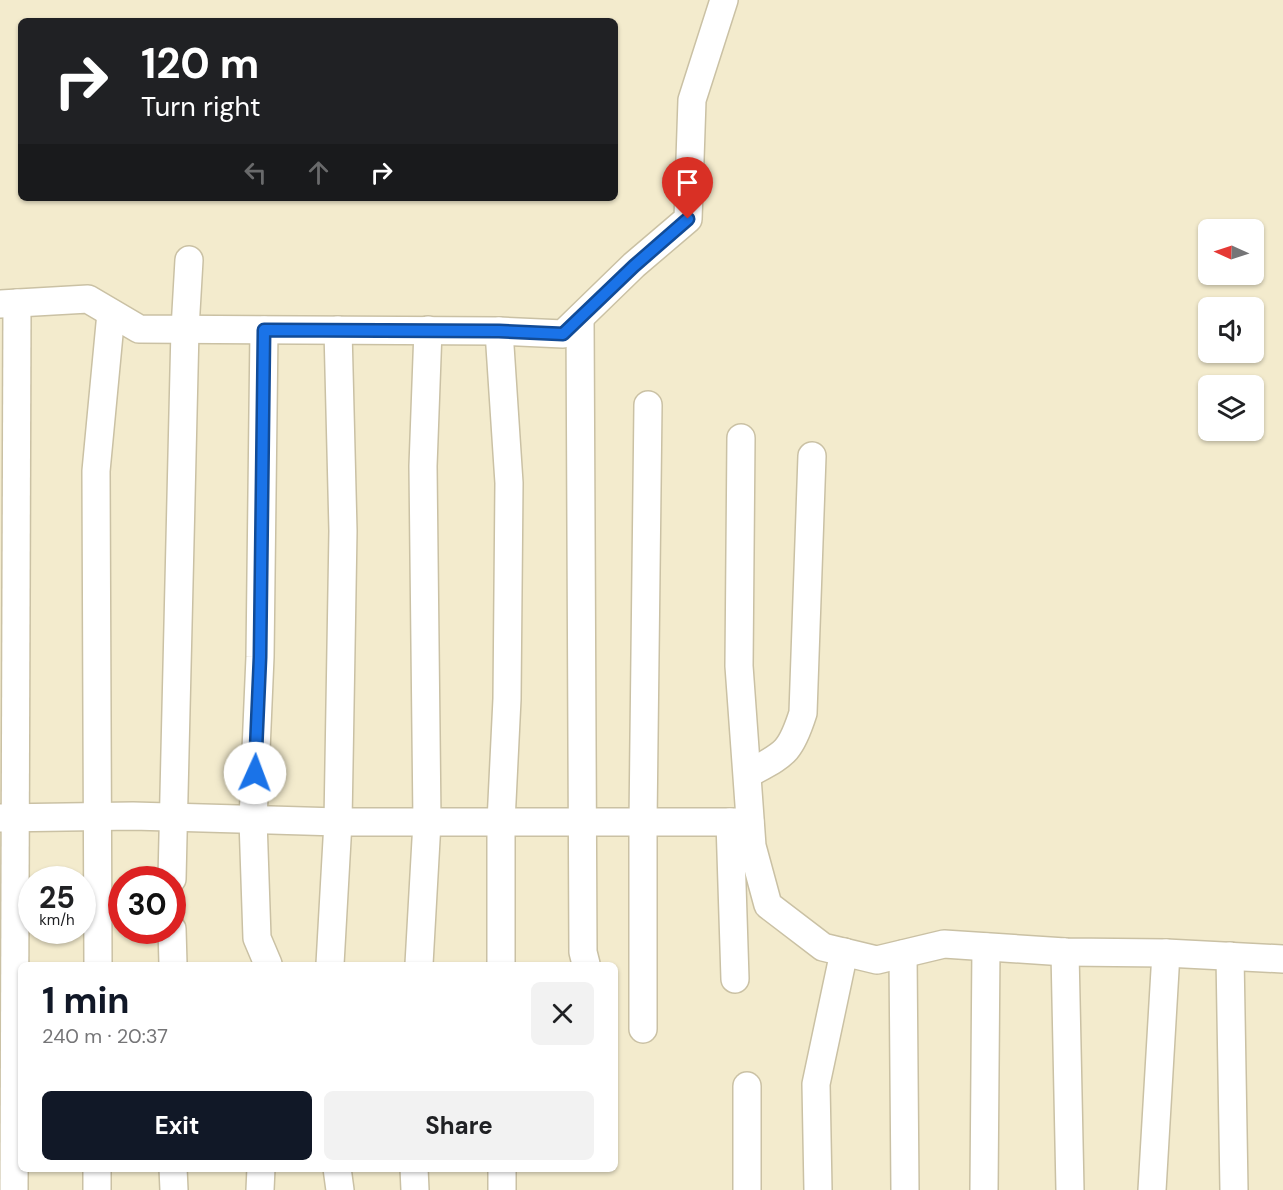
<!DOCTYPE html>
<html lang="en">
<head>
<meta charset="utf-8">
<style>
	:root { --surface:#fff; --page:#f2f2f2; --text:#202124; --muted:#757577; --accent:#111827 }
	body { margin:0; font-family:"DM Sans",sans-serif; background:var(--page); color:var(--text); height:100vh; display:flex; flex-direction:column; font-size:22px; white-space:nowrap }
	* { box-sizing:border-box; margin:0 }
	p { font-size:20px; color:var(--muted) }
	.icon { flex:none; width:33px; height:33px; fill:none; stroke:currentColor; stroke-width:2; stroke-linecap:round; stroke-linejoin:round }
	.map { position:relative; flex:1; overflow:hidden }
	.panel { position:absolute; left:18px; top:962px; width:600px; height:210px; display:flex; flex-direction:column; background:var(--surface); border-radius:9px; box-shadow:0 2px 4px #0004 }
	.panel>* { flex:none }
	.guide { position:absolute; left:18px; top:18px; width:600px; height:183px; border-radius:9px; box-shadow:0 2px 4px #0004; background:#202124; color:#fff; overflow:hidden }
	.needle { width:39px; rotate:273deg }
	.controls { position:absolute; left:1198px; top:219px; display:grid; gap:12px }
	.controls a { display:grid; place-items:center; width:66px; height:66px; border-radius:9px; background:var(--surface); box-shadow:0 2px 4px #0004; font-size:30px }
	.speed { position:absolute; left:18px; top:866px; display:flex; gap:12px; font-size:30px; font-weight:700; text-align:center }
	.speed>* { display:grid; place-content:center; width:78px; height:78px; border-radius:50%; background:var(--surface); box-shadow:0 2px 4px #0004; line-height:1 }
	.speed small { font-size:15px; font-weight:400 }
	.speed .limit { border:9px solid #d22; background:#fff; color:#111 }
	.pin { position:absolute; display:grid; place-items:center; width:51px; height:51px; color:#fff; margin:-62px -26px; border-radius:50% 50% 50% 0; rotate:-45deg; box-shadow:0 0 6px #0007 }
	.pin .icon { rotate:45deg }
	.me { position:absolute; width:66px; margin:-33px; rotate:2deg; stroke-linejoin:round; filter:drop-shadow(0 0 4px #0008) }
	.turn { display:flex; align-items:center; gap:21px; height:126px; padding:0 24px; font-size:27px }
	.turn .icon { width:78px; height:78px; stroke-width:2.5 }
	.turn b { display:block; font-size:42px; line-height:51px }
	.lanes { display:flex; align-items:center; height:57px; padding:0 24px; background:#0003; justify-content:center; gap:30px; direction:ltr }
	.lanes .off { opacity:.35 }
	.round { display:grid; place-items:center; flex:none; width:63px; height:63px; border-radius:9px; background:var(--page) }
	.headline { display:flex; align-items:center; justify-content:space-between; height:102px; padding:0 24px }
	h1 { font-size:36px; font-weight:700; line-height:45px; color:var(--accent) }
	.action { display:flex; gap:12px; margin-top:auto; padding:12px 24px }
	.action a { flex:1; height:69px; border-radius:9px; background:var(--accent); color:#fff; font-size:24px; font-weight:700; line-height:69px; text-align:center }
	.action a+a { background:var(--page); color:var(--text) }
	.map>svg:first-child { display:block }
</style>
</head>
<body>
<div class="map">
<svg width="1283" height="1190" viewBox="0 0 1283 1190">
	<rect width="100%" height="100%" fill="#f3ebcd"/>
	<g fill="none" stroke-linecap="round" stroke-linejoin="round">
		<defs>
			<g id="street">
				<path d="M0 304 88 299 139 329 499 331 563 334 634 265 688 219 692 100 724 0"/>
				<path d="M580 318 583 952 586 964"/>
				<path d="M264 330 260 657 253 820 257 938 268 964"/>
				<path d="M499 331 509 483 507 699 501 822V964"/>
				<path d="M741 438 739 666 752 846 768 905 823 947 877 960 944 944 1065 952 1166 953 1283 959"/>
				<path d="M748 774C784 754 790 754 803 713L812 456"/>
				<path d="M0 818 133 816 338 822H750"/>
				<path d="M730 822 735 979"/>
				<path d="M172 879 185 329 189 260"/>
				<path d="M172 929 173 964"/>
				<path d="M1065 952 1070 1190"/>
				<path d="M903 954 905 1190"/>
				<path d="M1230 956 1234 1190"/>
				<path d="M98 964 96 471 111 313"/>
				<path d="M330 964 338 822 343 531 338 330"/>
				<path d="M419 964 427 822 423 466 428 330"/>
				<path d="M643 1029V822L648 405"/>
				<path d="M173 1168 174 1190"/>
				<path d="M337 1168 340 1190"/>
				<path d="M414 1168 415 1190"/>
				<path d="M502 1168V1190"/>
				<path d="M14 1190 17 303"/>
				<path d="M97 1190V1168"/>
				<path d="M260 1190 261 1168"/>
				<path d="M747 1190V1086"/>
				<path d="M818 1190 816 1084 844 952"/>
				<path d="M984 1190 986 947"/>
				<path d="M1152 1190 1166 953"/>
			</g>
		</defs>
		<use href="#street" stroke="#cac1a4" stroke-width="30"/>
		<use href="#street" stroke="#fff" stroke-width="27"/>
	</g>
	<g fill="none" stroke-linecap="round" stroke-linejoin="round">
		<defs>
			<path id="route" d="M255 773 260 657 264 330 499 331 563 334 634 266 688 219"/>
		</defs>
		<use href="#route" stroke="#114b97" stroke-width="15"/>
		<use href="#route" stroke="#1a73e8" stroke-width="10"/>
	</g>
</svg>
<div class="controls">
<a><svg class="needle" viewBox="-14 -14 28 28"><path d="M0-13l5 13h-10z" fill="#e53935"/><path d="M0 13l5-13h-10z" fill="#757577"/></svg></a>
<a><svg class="icon" aria-label="sound" viewBox="0 0 24 24"><path d="M4 9h4l5-4v14l-5-4H4zM17 9q2 3 0 6"/></svg></a>
<a><svg class="icon" aria-label="layers" viewBox="0 0 24 24"><path d="M12 4l9 5-9 5-9-5zM3 14l9 5 9-5"/></svg></a>
</div>
<div class="speed"><div>25<small>km/h</small></div><div class="limit">30</div></div>
<div class="pin" style="left:688px;top:219px;background:#d93025"><svg class="icon" aria-label="arrive" viewBox="0 0 24 24"><path d="M6 21V4h12l-3 4 3 4H6"/></svg></div>
<svg class="me" style="left:255px;top:773px" viewBox="-20 -20 40 40"><circle r="19" fill="#fff"/><path d="M0-13L10 11 0 6-10 11z" fill="#1a73e8"/></svg>
<div class="guide">
<div class="turn"><svg class="icon" aria-label="right" viewBox="0 0 24 24"><path d="M7 20v-9h11M14 6l5 5-5 5"/></svg><div><b>120 m</b>Turn right</div></div>
<div class="lanes"><svg class="icon off" aria-label="left" viewBox="0 0 24 24"><path d="M17 20v-9H6M10 6l-5 5 5 5"/></svg><svg class="icon off" aria-label="ahead" viewBox="0 0 24 24"><path d="M12 20V5M6 11l6-6 6 6"/></svg><svg class="icon" aria-label="right" viewBox="0 0 24 24"><path d="M7 20v-9h11M14 6l5 5-5 5"/></svg></div>
</div>
<section class="panel">
<div class="headline"><div><h1>1 min</h1><p>240 m · 20:37</p></div><a class="round"><svg class="icon" aria-label="close" viewBox="0 0 24 24"><path d="M6 6l12 12M18 6L6 18"/></svg></a></div>
<div class="action"><a>Exit</a><a>Share</a></div>
</section>
</div>
</body>
</html>
